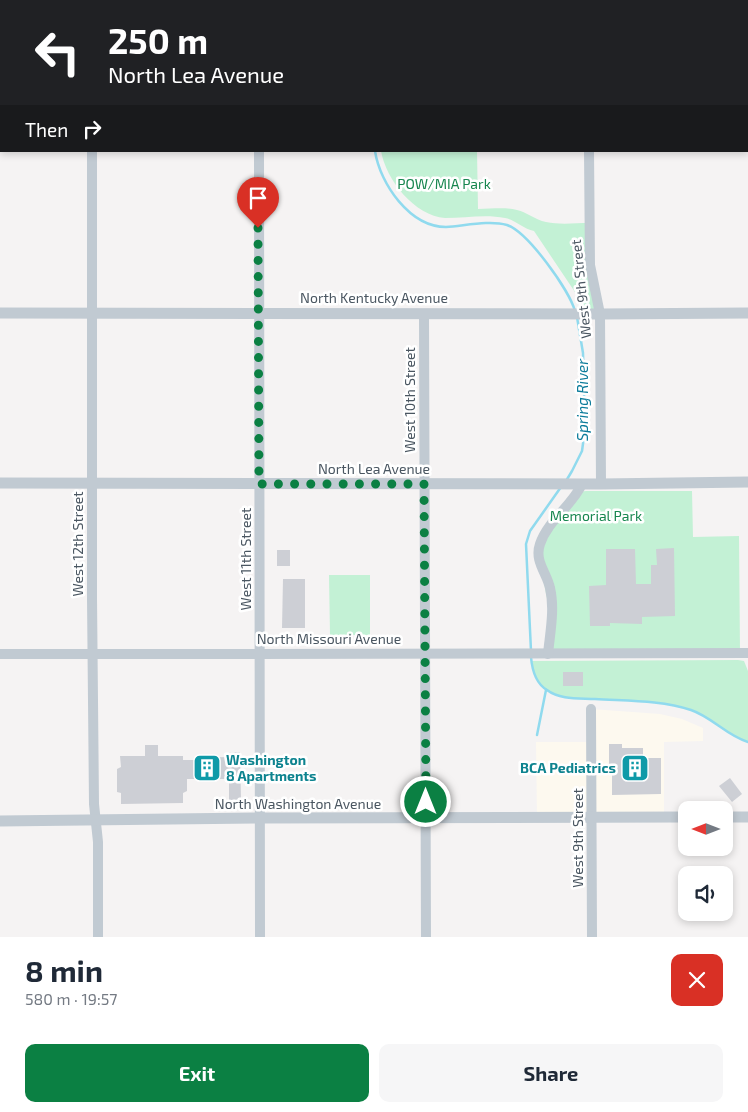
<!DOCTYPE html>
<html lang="en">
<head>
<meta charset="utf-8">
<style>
	:root { --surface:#fff; --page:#f6f6f7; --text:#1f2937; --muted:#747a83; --accent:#0b8043 }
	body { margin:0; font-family:"Exo 2",sans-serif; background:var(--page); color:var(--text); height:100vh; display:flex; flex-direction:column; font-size:19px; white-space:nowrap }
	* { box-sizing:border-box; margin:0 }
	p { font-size:16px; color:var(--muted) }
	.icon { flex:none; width:28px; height:28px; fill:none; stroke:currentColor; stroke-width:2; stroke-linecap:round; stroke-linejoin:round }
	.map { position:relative; height:937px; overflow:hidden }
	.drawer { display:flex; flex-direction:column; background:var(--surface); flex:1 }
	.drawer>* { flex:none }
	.top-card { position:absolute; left:0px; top:0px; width:749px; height:152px; box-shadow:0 2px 8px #0003; background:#202124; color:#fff; overflow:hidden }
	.needle { width:32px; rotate:270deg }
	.fabs { position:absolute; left:678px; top:801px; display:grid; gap:10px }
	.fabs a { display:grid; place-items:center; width:55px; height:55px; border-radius:10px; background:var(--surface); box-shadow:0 2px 8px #0003; font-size:25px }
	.pin { position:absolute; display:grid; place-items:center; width:42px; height:42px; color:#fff; margin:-51px -21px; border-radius:50% 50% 50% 0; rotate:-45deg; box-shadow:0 0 5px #0007 }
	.pin .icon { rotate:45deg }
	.me { position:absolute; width:55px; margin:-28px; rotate:0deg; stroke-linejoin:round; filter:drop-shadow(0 0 4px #0008) }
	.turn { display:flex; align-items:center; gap:18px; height:105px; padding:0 25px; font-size:22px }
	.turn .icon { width:65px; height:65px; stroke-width:2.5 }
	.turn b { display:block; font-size:35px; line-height:42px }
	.then { display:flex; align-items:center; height:48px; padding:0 25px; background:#0003; gap:10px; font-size:19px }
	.round { display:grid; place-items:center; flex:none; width:52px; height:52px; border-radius:10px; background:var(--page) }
	.overview { display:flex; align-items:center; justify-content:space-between; height:85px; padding:0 25px }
	h1 { font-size:30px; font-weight:700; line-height:38px }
	.cta { display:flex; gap:10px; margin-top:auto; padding:10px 25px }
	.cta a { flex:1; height:58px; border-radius:10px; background:var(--accent); color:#fff; font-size:20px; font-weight:700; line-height:58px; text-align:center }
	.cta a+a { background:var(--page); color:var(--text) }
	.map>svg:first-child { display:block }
</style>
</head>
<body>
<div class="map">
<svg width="748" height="937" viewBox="0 0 748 937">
	<rect width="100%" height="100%" fill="#f5f3f3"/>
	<path fill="#fdf9ef" d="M591 709 660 714 682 719 703 728V741L664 742V817L537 818 536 742H591Z"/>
	<g fill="#c3f1d5">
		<path d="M381 151H477L478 209C491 209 505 207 517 210 527 212 535 220 546 222 560 225 575 223 589 223L600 314H585V307L534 231C523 229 516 220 505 218 486 214 465 218 445 218 415 216 386 180 381 151Z"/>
		<path d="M586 491H692L693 537 739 536 740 653 548 654 551 620 538 551 578 492Z"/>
		<path d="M329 575H370V635H330Z"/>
		<path d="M738 660 744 661 748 671V742C727 736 712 717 691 710 661 700 627 701 596 699 580 698 561 699 547 691 537 684 533 672 532 661Z"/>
	</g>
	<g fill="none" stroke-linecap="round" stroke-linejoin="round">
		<g stroke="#90daee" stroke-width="2.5">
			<path d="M373 0V1"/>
			<path d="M375 151C380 184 410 227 446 227 464 226 489 220 507 225 528 232 569 290 575 311"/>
			<path d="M566 481 572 471 582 451 585 429 583 353 577 317"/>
			<path d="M531 651 526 544 530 531 561 487"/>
			<path d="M531 657C532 669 535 683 547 690 560 700 580 698 595 699 627 701 661 700 691 710 712 717 727 736 748 742"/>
			<path d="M537 735 546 690"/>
		</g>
	</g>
	<g fill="#cdcfd5">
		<path d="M674 548 675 616 642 617V624L610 623V626H590L589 586 606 585V549H635L636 584H651V565H657L656 549Z"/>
		<rect x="277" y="550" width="13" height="16"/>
		<path d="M283 579H305V628H282Z"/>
		<rect x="563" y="672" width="20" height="14"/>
		<path d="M609 744H622V748H643V758H661V794L612 795V771H609Z"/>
		<path d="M145 745H158V756H183V760H196V758L228 757V753L240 752 241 800H229V779H187V791L183 793V803L121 804V793L117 792V769L121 767 120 756H145Z"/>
		<path d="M730 778 742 794 732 802 719 786Z"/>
	</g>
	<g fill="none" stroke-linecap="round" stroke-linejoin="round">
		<g stroke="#c1cad2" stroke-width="10">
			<path d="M91 0V1"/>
			<path d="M258 0V1"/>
			<path d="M587 0V1"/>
			<path d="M0 143H1"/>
			<path d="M92 151V598L94 804 98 842V937"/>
			<path d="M259 151 260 937"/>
			<path d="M589 151 590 265 600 314 601 484"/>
			<path d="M424 314 426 937"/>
			<path d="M0 654C249 653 499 655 748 653"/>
			<path d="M548 654C550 633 555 609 550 588 547 573 534 561 540 544 548 520 572 506 582 484"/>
			<path d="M591 709 592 937"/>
		</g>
		<g stroke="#c1cad2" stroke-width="11">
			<path d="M0 313 600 314 748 313"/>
			<path d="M0 483 601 484 748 482"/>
			<path d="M724 817H748"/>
			<path d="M0 821 260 818 686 817"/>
		</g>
	</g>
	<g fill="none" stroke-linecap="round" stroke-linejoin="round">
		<path stroke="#0b8043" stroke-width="9" stroke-dasharray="0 16.2" d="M258 228 259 484H424L426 802"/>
	</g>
	<defs>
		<symbol id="building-square" viewBox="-11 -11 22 22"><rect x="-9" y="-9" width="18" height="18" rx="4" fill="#0f9aa8" stroke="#fff"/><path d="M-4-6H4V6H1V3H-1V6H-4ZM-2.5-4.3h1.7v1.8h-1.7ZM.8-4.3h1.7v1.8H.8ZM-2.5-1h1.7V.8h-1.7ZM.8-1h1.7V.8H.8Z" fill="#fff"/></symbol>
	</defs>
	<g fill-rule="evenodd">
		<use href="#building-square" x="191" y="752" width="32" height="32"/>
		<use href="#building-square" x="619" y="752" width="32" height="32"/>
	</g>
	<g text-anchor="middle" stroke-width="5" stroke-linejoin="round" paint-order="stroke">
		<g font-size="14" fill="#17864f" stroke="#fff">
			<text x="444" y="189">POW/MIA Park</text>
			<text x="596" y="521">Memorial Park</text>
		</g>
		<g font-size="14" fill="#4a5661" stroke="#fff">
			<text transform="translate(581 289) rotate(-96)" y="5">West 9th Street</text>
			<text x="374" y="303">North Kentucky Avenue</text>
			<text transform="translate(410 400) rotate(-90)" y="5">West 10th Street</text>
			<text x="374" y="474">North Lea Avenue</text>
			<text transform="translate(78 544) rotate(-90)" y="5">West 12th Street</text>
			<text transform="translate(246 559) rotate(-90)" y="5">West 11th Street</text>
			<text x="329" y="644">North Missouri Avenue</text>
			<text x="298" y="809">North Washington Avenue</text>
			<text transform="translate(578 838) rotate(-90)" y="5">West 9th Street</text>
		</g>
		<g font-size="14" font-weight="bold" fill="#0d838f" stroke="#fff" text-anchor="start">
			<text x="226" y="765">Washington<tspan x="226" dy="16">8 Apartments</tspan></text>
			<text x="616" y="773" text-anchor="end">BCA Pediatrics</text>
		</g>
		<g font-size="15" font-style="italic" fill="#0c7c9b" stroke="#fff">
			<text transform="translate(583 400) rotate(-90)" y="5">Spring River</text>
		</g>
	</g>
</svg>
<div class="fabs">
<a><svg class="needle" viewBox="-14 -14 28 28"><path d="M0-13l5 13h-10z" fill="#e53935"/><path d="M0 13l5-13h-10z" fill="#747a83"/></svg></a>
<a><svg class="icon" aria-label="sound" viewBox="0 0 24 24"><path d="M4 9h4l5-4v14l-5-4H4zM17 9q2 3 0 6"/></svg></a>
</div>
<div class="pin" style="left:258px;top:228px;background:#d93025"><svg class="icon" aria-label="arrive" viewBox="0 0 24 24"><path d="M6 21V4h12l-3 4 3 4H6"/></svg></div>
<svg class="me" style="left:426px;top:802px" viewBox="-20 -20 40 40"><circle r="17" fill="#0b8043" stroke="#fff" stroke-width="3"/><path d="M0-11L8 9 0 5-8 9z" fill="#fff"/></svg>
<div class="top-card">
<div class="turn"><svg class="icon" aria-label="left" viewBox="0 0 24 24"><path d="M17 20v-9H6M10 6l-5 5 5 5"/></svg><div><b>250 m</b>North Lea Avenue</div></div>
<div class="then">Then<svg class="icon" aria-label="right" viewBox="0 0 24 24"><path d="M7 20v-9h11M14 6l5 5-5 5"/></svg></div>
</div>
</div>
<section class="drawer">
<div class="overview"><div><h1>8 min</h1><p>580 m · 19:57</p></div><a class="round" style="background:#d93025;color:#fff"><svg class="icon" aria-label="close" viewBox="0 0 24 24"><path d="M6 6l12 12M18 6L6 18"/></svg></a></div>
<div class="cta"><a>Exit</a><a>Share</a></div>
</section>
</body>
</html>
